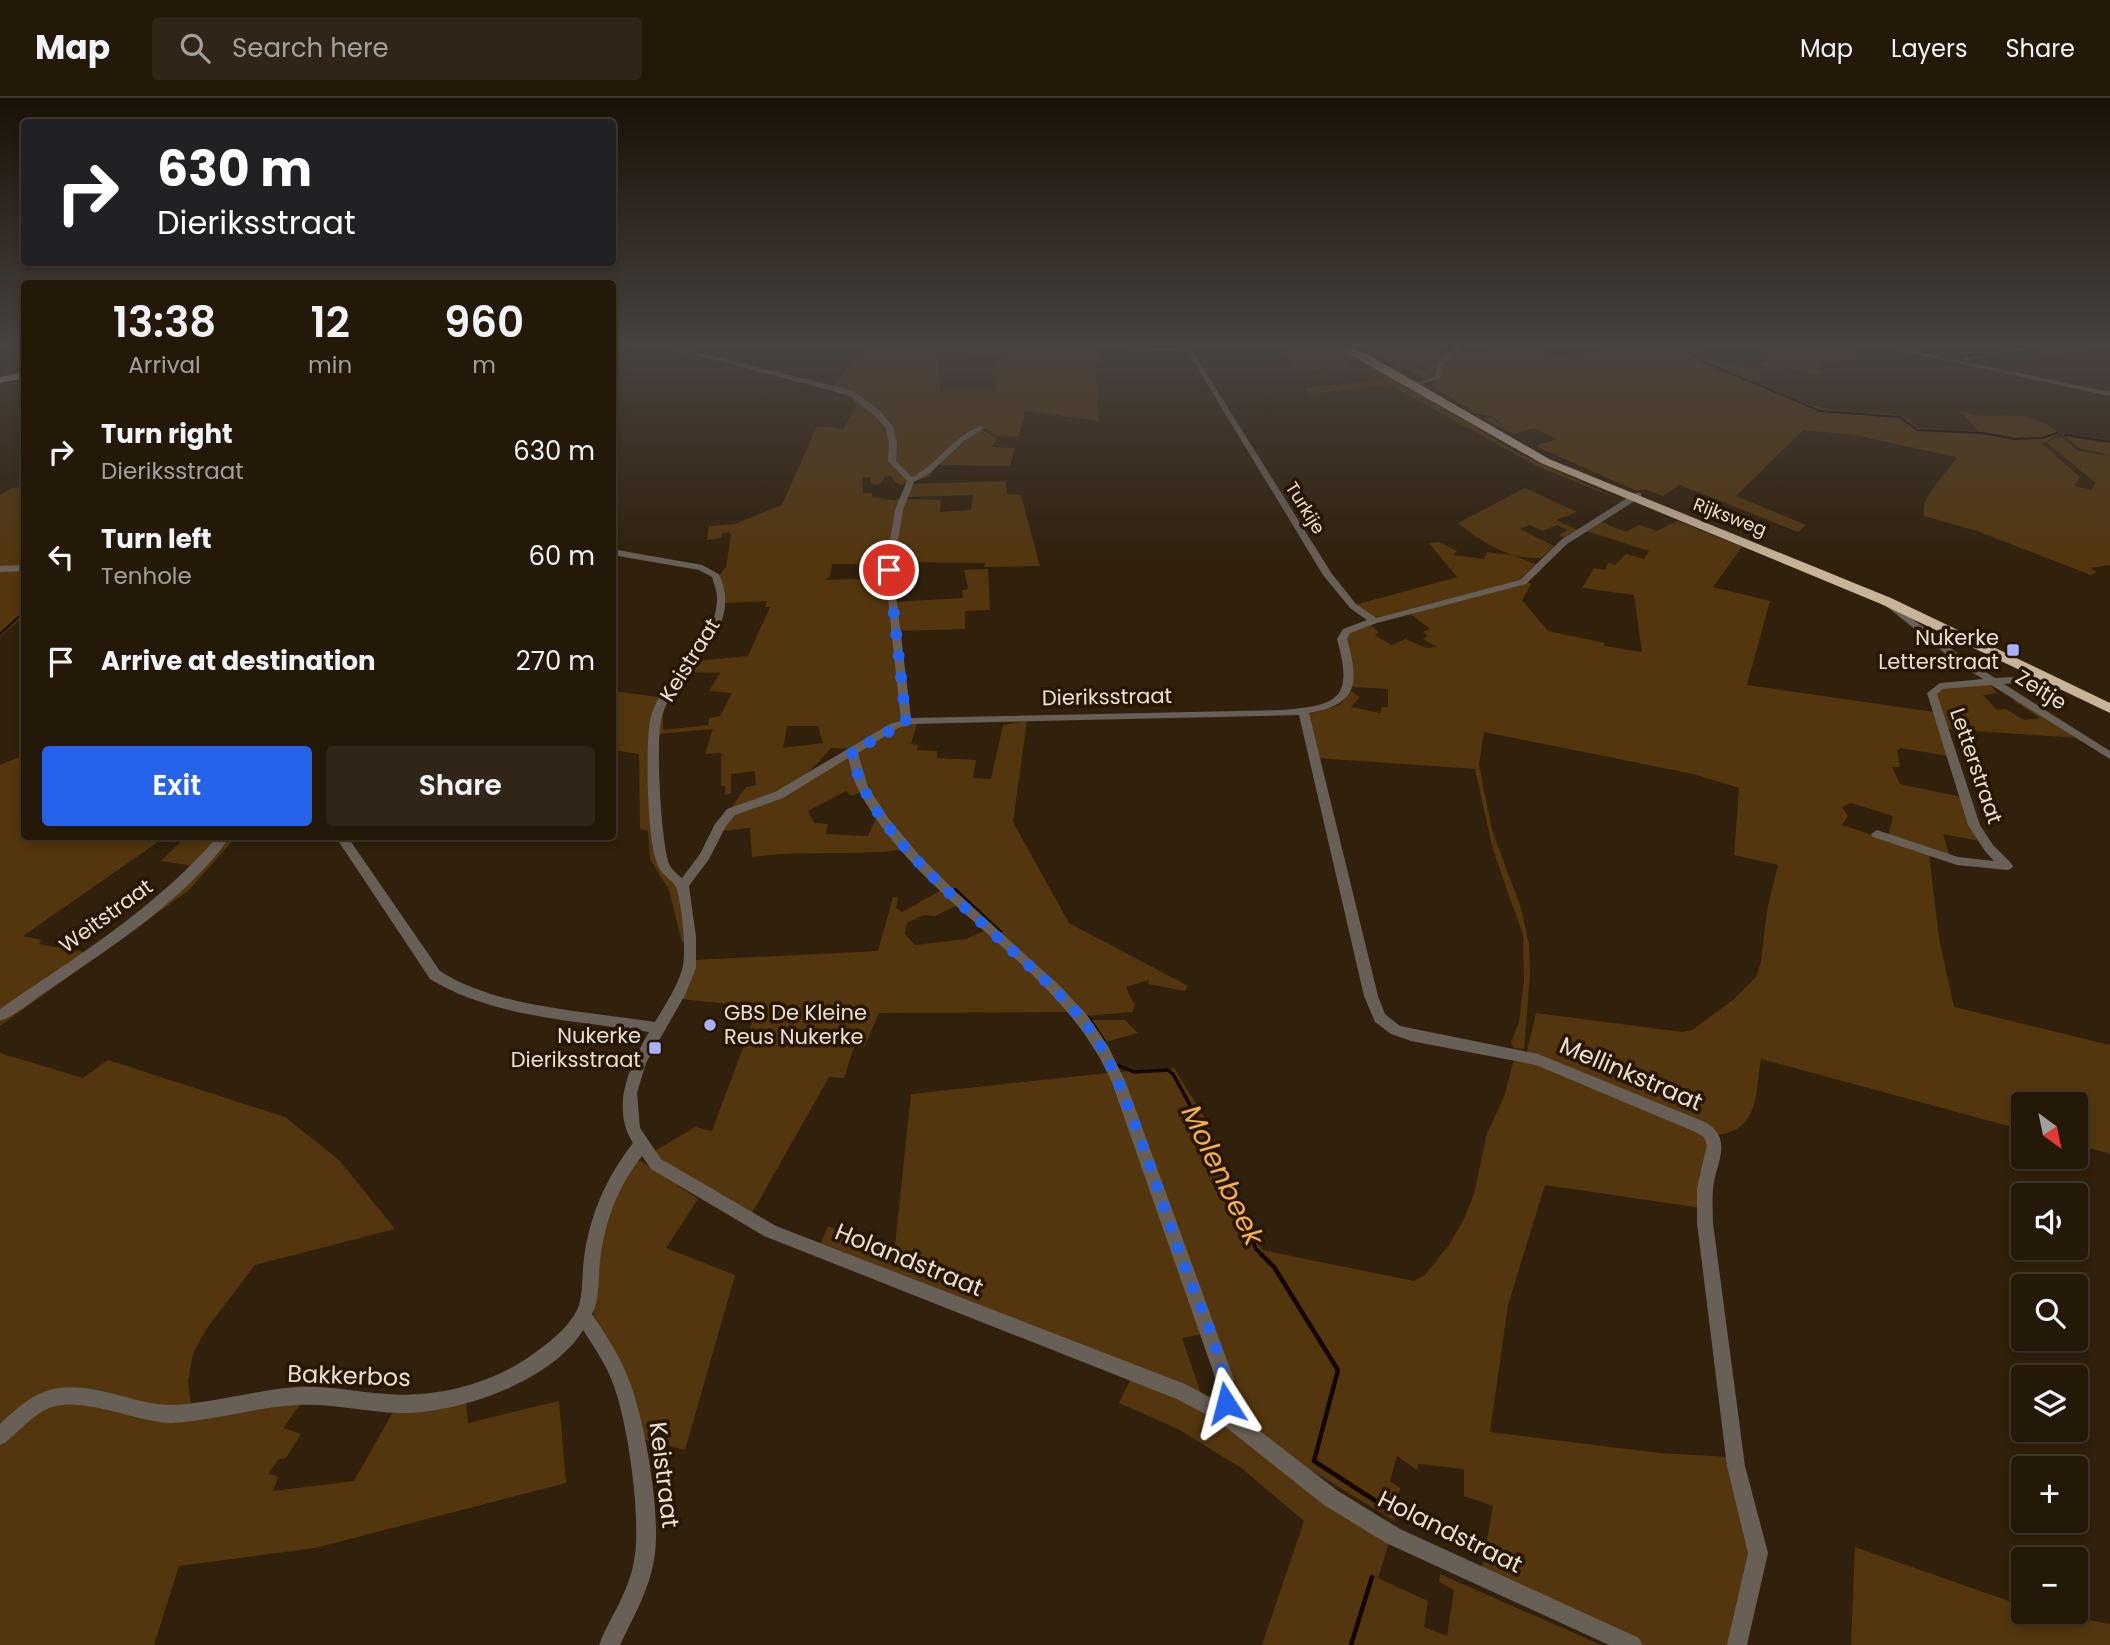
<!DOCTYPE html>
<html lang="en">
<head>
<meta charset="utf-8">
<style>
	:root { --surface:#241809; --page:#302517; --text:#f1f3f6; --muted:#a3a09c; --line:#41372a; --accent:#2563eb }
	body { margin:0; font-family:Poppins,sans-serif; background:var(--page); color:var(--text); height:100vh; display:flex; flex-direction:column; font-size:26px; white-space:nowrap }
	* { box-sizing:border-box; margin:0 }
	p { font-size:23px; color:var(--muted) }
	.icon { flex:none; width:38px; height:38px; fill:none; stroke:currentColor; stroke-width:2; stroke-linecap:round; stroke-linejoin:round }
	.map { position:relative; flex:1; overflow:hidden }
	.side { position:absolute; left:21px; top:182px; width:595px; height:560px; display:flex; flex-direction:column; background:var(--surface); border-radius:7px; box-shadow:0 4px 10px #0003,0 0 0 2px var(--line) }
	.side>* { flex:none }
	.guide { position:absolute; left:21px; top:21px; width:595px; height:147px; border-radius:7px; box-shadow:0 4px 10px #0003,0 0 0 2px var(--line); background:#202124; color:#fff; overflow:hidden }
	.needle { width:46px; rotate:147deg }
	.tools { position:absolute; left:2011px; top:994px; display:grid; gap:14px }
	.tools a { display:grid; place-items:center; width:77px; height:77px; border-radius:7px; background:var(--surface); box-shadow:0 4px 10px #0003,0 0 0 2px var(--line); font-size:35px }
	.pin { position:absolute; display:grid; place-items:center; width:60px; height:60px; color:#fff; margin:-30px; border:4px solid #fff; border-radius:50%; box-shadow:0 2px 7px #0007 }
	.me { position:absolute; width:77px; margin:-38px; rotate:351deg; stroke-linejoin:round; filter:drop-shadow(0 0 5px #0008) }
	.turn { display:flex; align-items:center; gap:24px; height:147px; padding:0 21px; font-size:32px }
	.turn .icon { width:91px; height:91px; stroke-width:2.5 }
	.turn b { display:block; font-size:49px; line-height:60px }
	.eta { display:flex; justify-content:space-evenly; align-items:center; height:119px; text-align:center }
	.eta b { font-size:42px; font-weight:600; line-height:49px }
	.primary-button { display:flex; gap:14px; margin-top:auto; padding:14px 21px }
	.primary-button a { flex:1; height:80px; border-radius:7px; background:var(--accent); color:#fff; font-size:28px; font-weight:600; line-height:80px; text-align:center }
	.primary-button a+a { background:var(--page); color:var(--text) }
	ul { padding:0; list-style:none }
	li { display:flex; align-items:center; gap:21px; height:105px; padding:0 21px }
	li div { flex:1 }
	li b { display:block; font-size:26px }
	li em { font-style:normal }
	header { display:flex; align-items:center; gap:42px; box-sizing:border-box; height:98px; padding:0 35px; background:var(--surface); border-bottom:2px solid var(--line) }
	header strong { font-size:33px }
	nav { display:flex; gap:38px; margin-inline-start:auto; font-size:24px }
	.search { width:490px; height:63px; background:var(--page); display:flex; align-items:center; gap:18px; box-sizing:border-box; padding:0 24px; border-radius:7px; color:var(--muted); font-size:26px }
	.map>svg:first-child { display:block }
</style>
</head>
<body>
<header>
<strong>Map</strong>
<div class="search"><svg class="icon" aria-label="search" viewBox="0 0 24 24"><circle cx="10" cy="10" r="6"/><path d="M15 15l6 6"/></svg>Search here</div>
<nav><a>Map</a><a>Layers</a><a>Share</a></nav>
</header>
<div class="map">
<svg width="2110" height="1547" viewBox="0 0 2110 1547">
	<rect width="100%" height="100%" fill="#30200c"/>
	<g fill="#53360d" fill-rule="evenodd">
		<path d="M864 249H1001V252L1094 249 1103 258 1095 265 1099 323 1025 313 1019 338C1012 338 1003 340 997 337 990 335 985 328 977 329 957 334 932 373 913 381L894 364 893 333 853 296 833 289ZM1003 258 991 274 996 284V293H940L939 266 934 260Z"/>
		<path d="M1290 249H1332L1356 260 1343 264 1350 269 1298 274 1284 253Z"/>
		<path d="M1360 249H1435L1449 257 1437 267V279L1422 265 1413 266 1435 280 1428 282Z"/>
		<path d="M1491 249H1542L1552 258 1639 249H1701L1703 259 1761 273 1759 282H1746C1783 298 1815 312 1856 314 1873 316 1908 311 1916 330L1978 333 1959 312C1994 327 2022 304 2059 335L2042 346 2080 379 2074 388 2091 392 2096 385 2046 344 2062 339 2078 353 2110 358V467L2090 470 2097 474 2091 477 1977 433 1924 418C1920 397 1948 375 1957 359L1854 337 1803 332 1736 398 1806 427 1798 434 1680 387 1663 398 1645 391 1637 393 1535 348 1557 341 1534 330 1513 336 1483 320H1491L1506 331 1494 319 1475 315 1433 288 1442 280 1440 268 1456 255H1487Z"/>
		<path d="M1761 249 1855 251 1856 264 1819 263 1821 276 1761 268Z"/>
		<path d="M2083 249 2091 255 2110 254V261L2045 258 2034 250Z"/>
		<path d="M1370 266 1518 355 1623 403 1537 368 1390 287 1309 296 1304 290 1385 282 1393 286 1370 271Z"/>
		<path d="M832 292C854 297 872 310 886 328L884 330 890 342 889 364 908 384 902 387 896 385 891 378H886L881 385 876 387 871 385 870 379H862L863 395H872V399L895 402 901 399 886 468 860 473V466H832L830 479 824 482 861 481V477L886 472 903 623 851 651 831 650C797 691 778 693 730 711L746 689 756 687 755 673 731 676V695L725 697V688H721V655L705 656 713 631 658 636V625L663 615V632L708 627 709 620 720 618 732 595 709 593 720 575 688 574 696 563 748 558 770 509H765L767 503 724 505 719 478 726 469 731 437 729 434 722 436 721 440 707 442 709 428 735 426 782 407 817 328 843 331 856 307 853 301ZM787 628H818L823 645 783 650Z"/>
		<path d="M981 331 998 341 991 349 1015 350 1010 368 936 367 930 378 912 384 944 357Z"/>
		<path d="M2062 335 2110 344V357L2079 350Z"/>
		<path d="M1006 383 1007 396 1021 397 1040 468 984 469 985 465 904 464 902 468H893L904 401 941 402 940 414 971 412 973 397 906 399 912 386Z"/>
		<path d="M24 389V470H0V397L12 390Z"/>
		<path d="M1525 390 1577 414 1556 422 1577 432 1565 440 1559 437 1567 432 1557 427 1543 433 1530 427 1520 431 1554 448 1541 460C1509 462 1482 444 1458 425Z"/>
		<path d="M1598 423 1626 434 1639 427 1657 433 1677 423 1742 449 1713 489 1770 503 1747 587 1934 614 1948 658 1901 650 1897 653 1900 669H1892L1900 686 1962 699 1980 743 1943 736 1950 759 1888 739 1893 718 1851 705 1842 709 1848 718 1842 727 1929 756 1939 840 1954 909 2110 947V1056L2076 1046V1006H2023V1032L1761 961C1755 994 1761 1033 1715 1037L1526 957 1536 915 1683 934 1692 932 1733 902 1756 879 1761 864 1767 812 1778 767 1734 757 1739 690 1693 676 1484 634 1479 667 1492 732 1521 810 1529 846 1530 876 1524 951 1514 950 1511 945 1519 924 1524 883 1523 837 1493 752 1475 671 1317 660 1308 616 1340 607 1351 593 1360 599 1351 609 1380 615 1382 609H1388V591L1352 589 1353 574 1345 537 1369 526 1379 534 1375 537 1391 547 1405 541 1427 550 1437 549 1423 541 1428 538 1423 534 1430 531 1409 515 1527 484 1531 486 1522 502 1548 533 1605 545 1604 548 1642 554 1634 497 1582 490 1594 470 1605 472 1608 465 1615 467 1626 456 1644 461 1649 453 1583 432Z"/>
		<path d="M1439 444 1457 453 1453 457 1484 461 1487 454 1513 457 1535 466 1519 483 1379 519H1374L1355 507 1457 479 1429 445Z"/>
		<path d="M24 471V518L0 539V472Z"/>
		<path d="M988 471 990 512 965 513V531L896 533 893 504 963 500 962 492 968 491 964 472Z"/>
		<path d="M704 533 710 534 657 611 656 743 679 793 688 843 682 844 669 792 650 761 648 733 640 731 639 656 613 652V593L658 599Z"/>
		<path d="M1990 586 1997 595 1983 597 1997 612 2006 611 2024 622 2040 620 2014 603 2016 602 2079 640 1945 631 1935 596 1941 590Z"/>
		<path d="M1027 623 1013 724 1069 825 1188 888 1185 893 1148 886 1149 882 1126 889 1135 908 1132 914 1085 918 908 751 864 683 856 655 902 627 917 625 911 646 918 647 917 652 937 653V660L976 662 973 680 991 681 1003 627Z"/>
		<path d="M24 657V738L165 739 23 838 42 842 39 846 84 854 0 914V667Z"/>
		<path d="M848 659 862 694 851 698 846 693 808 713 814 725 828 726 826 736 868 738 877 718 902 752C852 758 802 752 752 759L750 730 722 733 729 720Z"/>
		<path d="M186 739H217L193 768 161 763Z"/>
		<path d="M231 739H236L188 793 0 928V924L187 787Z"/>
		<path d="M943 791 959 806 935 818 923 817 907 825 905 836 915 847 966 841 986 832 1071 914 879 915 865 948 854 949 844 980 829 979 751 1117 678 1074 653 1054 695 1029 712 1033 758 909 681 901 694 862 878 853 893 799 898 800 896 810 902 814Z"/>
		<path d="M1093 922H1125L1138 935 1102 945 1088 925Z"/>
		<path d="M0 955 83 980 108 962 285 1019 339 1062 395 1131 255 1167 205 1233 193 1256 188 1283 191 1310 167 1313 65 1294 0 1334Z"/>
		<path d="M1514 961 1532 964 1709 1040 1701 1110 1545 1087 1508 1207 1490 1334 1659 1355 1729 1359 1751 1444 1732 1547H1643L1482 1470 1493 1408 1464 1398V1371L1418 1366 1417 1372 1397 1358 1390 1383 1400 1390 1395 1423 1309 1371 1235 1319 1119 974 1174 970 1206 1022 1262 1152 1414 1183 1425 1177 1449 1147 1463 1123 1474 1096 1487 1035 1504 999Z"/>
		<path d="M1108 975 1202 1236 1182 1240 1201 1296 821 1145 828 1128 894 1157 911 996Z"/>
		<path d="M641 1063 698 1101 666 1150 735 1177 685 1352 636 1339 593 1213 600 1121 634 1064Z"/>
		<path d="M1131 1281 1196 1308 1226 1326 1389 1445 1378 1480 1428 1503 1424 1529 1447 1538 1454 1492 1439 1484 1440 1476 1601 1547H1262L1304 1423 1240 1369 1176 1330 1119 1305Z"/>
		<path d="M466 1302 468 1325 559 1303 566 1385 315 1450 179 1468 154 1547H0V1342L47 1308 75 1305 142 1320 303 1303 283 1330 301 1336 286 1360 279 1361 268 1376 278 1378 273 1393 354 1383 394 1312Z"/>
		<path d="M1855 1449 2023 1508V1514H2044L2110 1526V1547H1851Z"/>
	</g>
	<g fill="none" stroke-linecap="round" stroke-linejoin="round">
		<g stroke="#130500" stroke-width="2">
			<path d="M1687 249 1691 256 1704 264 1820 313 1900 319 1917 332 1982 335 2015 341 2042 340 2057 335"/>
			<path d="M2065 337 2110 344"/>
			<path d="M0 536 24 514"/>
		</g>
		<path stroke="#130500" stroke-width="2.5" d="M955 791 1001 834"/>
		<g stroke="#130500" stroke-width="3.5">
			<path d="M1088 919 1104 943"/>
			<path d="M1117 967 1134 974 1168 972 1173 976 1220 1062 1256 1151 1264 1159"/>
		</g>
		<g stroke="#130500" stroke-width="4.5">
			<path d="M1262 1157 1274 1169 1338 1272 1314 1363 1391 1413"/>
			<path d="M1351 1547 1372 1479"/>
		</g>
		<g fill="#685f56" fill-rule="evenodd">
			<path d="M665 249H676L854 293 880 313 893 329 897 344 896 363 912 379C938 367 952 338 980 328L984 330 964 343 931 374 914 384 903 412 893 472 911 620 1281 612C1338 607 1354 602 1337 541L1343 531 1367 522 1350 510 1323 477 1189 256 1180 253 1124 251 1121 249H1181L1193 254 1332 476 1356 506 1376 520 1520 482 1561 442 1635 395H1641V399L1567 446 1526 486 1377 525 1350 535 1347 541C1359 584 1359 607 1309 615L1378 898 1385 916 1400 928 1538 956 1705 1024C1735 1042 1715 1065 1713 1091 1712 1102 1713 1114 1713 1125L1745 1368 1768 1455 1747 1547H1727L1748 1455 1727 1368 1697 1125V1090L1707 1047 1704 1039 1695 1034 1536 967 1411 943 1391 936 1375 924 1364 898 1299 617 912 626 898 630 858 655 868 689 889 721 919 757 954 792 1061 889 1087 917 1108 948 1126 985 1233 1279 1236 1300 1234 1313 1338 1393 1400 1431 1639 1540 1642 1547H1609L1386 1445 1324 1407 1218 1323 1179 1302 764 1138 651 1071 642 1058C617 1090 605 1123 600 1163 598 1180 600 1201 592 1216 606 1237 620 1258 629 1282 645 1323 662 1419 654 1462 649 1492 633 1520 620 1547H599C610 1519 629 1494 634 1463 642 1423 628 1322 612 1283 605 1265 594 1249 583 1232 552 1284 456 1316 399 1315 365 1314 332 1305 298 1307 255 1309 214 1323 171 1325 136 1324 80 1297 49 1310 33 1317 19 1333 6 1344L0 1347V1326C12 1315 24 1303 39 1296 81 1276 128 1306 171 1307 213 1305 255 1292 297 1289 327 1287 357 1294 387 1296 438 1300 495 1285 536 1254 552 1242 572 1227 579 1207 583 1193 582 1175 584 1160 590 1116 606 1080 633 1045 610 1009 630 967 649 934 579 923 491 919 430 881L335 738H347L440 873C497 910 588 913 655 924 665 907 676 891 682 872 687 855 682 810 677 792 675 783 662 778 658 768 647 742 646 659 649 630 654 579 717 553 717 500 717 493 714 486 712 479L699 472 612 457V451L702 467 719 476C746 536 677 568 662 618 655 639 661 750 670 768 673 773 678 777 682 780L700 756 715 726 727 711 775 694 890 626 901 623 885 472 895 412 907 383 888 363 889 344 885 329 874 317 848 297ZM848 660C851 670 853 681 858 691 919 808 1061 865 1112 985L1215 1279 1217 1303 1185 1286 776 1128 661 1061 640 1030 637 995 646 965 685 897 696 870V839L689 788 709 761 726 728 735 717 783 700Z"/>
			<path d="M1456 249H1463L1442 268 1440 281 1411 288V286L1435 279 1437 266Z"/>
			<path d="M1882 249H1895L2110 294V298Z"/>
			<path d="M2021 249H2036L1965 263 1962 261Z"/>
			<path d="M24 467V473L0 474V468Z"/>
			<path d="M1889 503 1965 561 1995 580 2050 577V581L2046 582 2004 586 2110 653V661L1991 587 1943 591 1937 596 1980 727 1993 747 2011 765 2013 768 2011 771 2007 772 1957 767 1873 739 1871 736 1877 732 1958 759 1994 763 1985 753 1968 727 1927 595 1940 585 1983 581 1957 565 1886 508V504Z"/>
			<path d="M218 738H231C184 803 114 847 50 891 34 901 17 917 0 923V911C77 858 156 810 218 738Z"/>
		</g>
		<path fill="#ad9b88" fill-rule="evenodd" d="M24 274V280L0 285V279Z"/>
		<path fill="#c8b39b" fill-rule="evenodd" d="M1337 249H1350L1372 259 1549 361 1891 500 2110 605V615L1881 506 1541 365Z"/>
	</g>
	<linearGradient id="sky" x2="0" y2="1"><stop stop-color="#1a1207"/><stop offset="0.53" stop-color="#484240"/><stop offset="1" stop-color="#484240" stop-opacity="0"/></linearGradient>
	<rect width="2110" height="466" fill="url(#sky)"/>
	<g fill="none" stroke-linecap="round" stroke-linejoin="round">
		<path stroke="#2563eb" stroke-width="12" stroke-dasharray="0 21.6" d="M889 472 906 624 852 654C864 745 1022 849 1081 920 1095 937 1107 958 1116 979 1142 1039 1161 1103 1183 1164 1196 1200 1229 1268 1226 1305"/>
	</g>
	<g fill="#aab0fb" stroke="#261603" stroke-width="2.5">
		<rect x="2006" y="545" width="14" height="14" rx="3.5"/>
		<circle cx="710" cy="927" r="7"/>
		<rect x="648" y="943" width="14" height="14" rx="3.5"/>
	</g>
	<g text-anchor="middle" stroke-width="7" stroke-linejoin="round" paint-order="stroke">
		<g font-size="18" fill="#eadfd3" stroke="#261603">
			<text transform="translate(1305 410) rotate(58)" y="6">Turkije</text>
			<text transform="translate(1730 419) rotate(21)" y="6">Rijksweg</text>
		</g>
		<g font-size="21" fill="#eadfd3" stroke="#261603" text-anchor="end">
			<text x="1999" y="547">Nukerke<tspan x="1999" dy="24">Letterstraat</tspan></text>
			<text x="724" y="922" text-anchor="start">GBS De Kleine<tspan x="724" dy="24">Reus Nukerke</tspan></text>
			<text x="641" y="945">Nukerke<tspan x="641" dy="24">Dieriksstraat</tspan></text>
		</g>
		<g font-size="21" fill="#eadfd3" stroke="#261603">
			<text transform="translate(690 562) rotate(-58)" y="7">Keistraat</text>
			<text transform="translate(2041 592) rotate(32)" y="7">Zeitje</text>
			<text transform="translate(1107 599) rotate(-1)" y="7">Dieriksstraat</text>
			<text transform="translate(1976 668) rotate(71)" y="7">Letterstraat</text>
			<text transform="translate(106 818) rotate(-36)" y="7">Weitstraat</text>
		</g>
		<g font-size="24" fill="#eadfd3" stroke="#261603">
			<text transform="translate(1631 976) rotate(23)" y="8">Mellinkstraat</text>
			<text transform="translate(909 1162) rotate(22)" y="8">Holandstraat</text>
			<text transform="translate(349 1278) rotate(2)" y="8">Bakkerbos</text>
			<text transform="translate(664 1377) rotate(83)" y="8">Keistraat</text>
			<text transform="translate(1450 1434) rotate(26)" y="8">Holandstraat</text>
		</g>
		<g font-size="28" font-style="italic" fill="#f6ae52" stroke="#261603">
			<text transform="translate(1223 1077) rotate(64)" y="10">Molenbeek</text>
		</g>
	</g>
</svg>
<div class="tools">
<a><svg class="needle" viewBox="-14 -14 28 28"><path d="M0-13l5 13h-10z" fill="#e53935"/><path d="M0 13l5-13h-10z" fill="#a3a09c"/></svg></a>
<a><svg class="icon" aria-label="sound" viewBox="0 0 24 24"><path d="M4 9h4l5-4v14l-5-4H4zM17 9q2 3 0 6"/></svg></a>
<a><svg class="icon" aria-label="search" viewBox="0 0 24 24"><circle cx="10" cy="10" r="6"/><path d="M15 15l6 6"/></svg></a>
<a><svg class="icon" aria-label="layers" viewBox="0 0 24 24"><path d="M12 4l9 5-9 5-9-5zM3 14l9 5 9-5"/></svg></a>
<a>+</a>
<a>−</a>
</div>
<div class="pin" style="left:889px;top:472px;background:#d93025"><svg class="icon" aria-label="arrive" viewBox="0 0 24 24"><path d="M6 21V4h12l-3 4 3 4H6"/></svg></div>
<svg class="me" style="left:1226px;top:1305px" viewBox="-20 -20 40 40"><path d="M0-17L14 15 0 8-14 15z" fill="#2563eb" stroke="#fff" stroke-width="4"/></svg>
<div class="guide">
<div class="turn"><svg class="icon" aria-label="right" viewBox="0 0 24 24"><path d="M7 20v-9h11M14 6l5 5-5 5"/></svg><div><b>630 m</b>Dieriksstraat</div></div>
</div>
<section class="side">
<div class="eta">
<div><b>13:38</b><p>Arrival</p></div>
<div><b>12</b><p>min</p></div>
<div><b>960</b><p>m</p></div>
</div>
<ul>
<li><svg class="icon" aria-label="right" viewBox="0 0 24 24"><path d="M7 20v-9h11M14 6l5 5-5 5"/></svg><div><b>Turn right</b><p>Dieriksstraat</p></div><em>630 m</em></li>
<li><svg class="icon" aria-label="left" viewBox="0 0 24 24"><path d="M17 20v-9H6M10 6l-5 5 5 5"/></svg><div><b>Turn left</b><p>Tenhole</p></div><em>60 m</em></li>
<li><svg class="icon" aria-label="arrive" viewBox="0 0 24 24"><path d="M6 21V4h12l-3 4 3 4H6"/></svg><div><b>Arrive at destination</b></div><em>270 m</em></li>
</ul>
<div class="primary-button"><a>Exit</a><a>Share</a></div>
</section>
</div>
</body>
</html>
